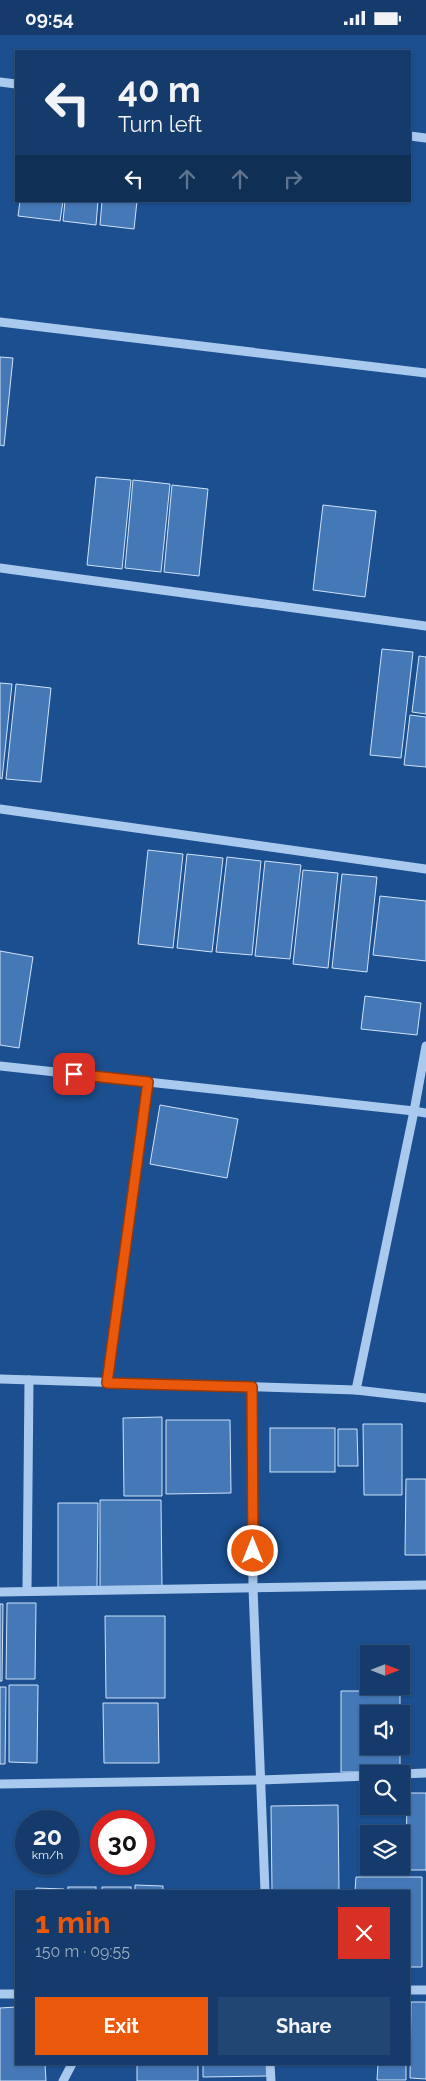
<!DOCTYPE html>
<html lang="en">
<head>
<meta charset="utf-8">
<style>
	:root { --surface:#143b6b; --page:#214673; --text:#f1f3f6; --muted:#9dadc1; --line:#33557e; --accent:#ea580c }
	body { margin:0; font-family:Raleway,sans-serif; background:var(--page); color:var(--text); height:100vh; display:flex; flex-direction:column; font-size:19px; white-space:nowrap }
	* { box-sizing:border-box; margin:0 }
	p { font-size:16px; color:var(--muted) }
	.icon { flex:none; width:28px; height:28px; fill:none; stroke:currentColor; stroke-width:2; stroke-linecap:round; stroke-linejoin:round }
	.map { position:relative; flex:1; overflow:hidden }
	.sheet { position:absolute; left:15px; top:1855px; width:395px; height:175px; display:flex; flex-direction:column; background:var(--surface); border-radius:0px; box-shadow:0 1px 4px #0004,0 0 0 1px var(--line) }
	.sheet>* { flex:none }
	.banner { position:absolute; left:15px; top:15px; width:396px; height:152px; border-radius:0px; box-shadow:0 1px 4px #0004,0 0 0 1px var(--line); background:#143b6b; color:var(--text); overflow:hidden }
	.needle { width:32px; rotate:90deg }
	.controls { position:absolute; left:360px; top:1610px; display:grid; gap:10px }
	.controls a { display:grid; place-items:center; width:50px; height:50px; border-radius:0px; background:var(--surface); box-shadow:0 1px 4px #0004,0 0 0 1px var(--line); font-size:25px }
	.speed { position:absolute; left:15px; top:1775px; display:flex; gap:10px; font-size:25px; font-weight:700; text-align:center }
	.speed>* { display:grid; place-content:center; width:65px; height:65px; border-radius:50%; background:var(--surface); box-shadow:0 1px 4px #0004,0 0 0 1px var(--line); line-height:1 }
	.speed small { font-size:12px; font-weight:400 }
	.speed .limit { border:8px solid #d22; background:#fff; color:#111 }
	.pin { position:absolute; display:grid; place-items:center; width:42px; height:42px; color:#fff; margin:-21px; border-radius:10px; box-shadow:0 2px 8px #0006 }
	.me { position:absolute; width:55px; margin:-28px; rotate:0deg; stroke-linejoin:round; filter:drop-shadow(0 0 4px #0008) }
	.turn { display:flex; align-items:center; gap:18px; height:105px; padding:0 20px; font-size:22px }
	.turn .icon { width:65px; height:65px; stroke-width:2.5 }
	.turn b { display:block; font-size:35px; line-height:42px }
	.lanes { display:flex; align-items:center; height:48px; padding:0 20px; background:#0003; justify-content:center; gap:25px; direction:ltr }
	.lanes .off { opacity:.35 }
	.round { display:grid; place-items:center; flex:none; width:52px; height:52px; border-radius:0px; background:var(--page) }
	.overview { display:flex; align-items:center; justify-content:space-between; height:85px; padding:0 20px }
	h1 { font-size:30px; font-weight:700; line-height:38px; color:var(--accent) }
	.primary-button { display:flex; gap:10px; margin-top:auto; padding:10px 20px }
	.primary-button a { flex:1; height:58px; border-radius:0px; background:var(--accent); color:#fff; font-size:20px; font-weight:700; line-height:58px; text-align:center }
	.primary-button a+a { background:var(--page); color:var(--text) }
	.status { display:flex; justify-content:space-between; align-items:center; height:35px; padding:0 25px; background:var(--surface); direction:ltr }
	.status svg { height:14px; fill:currentColor }
	.map>svg:first-child { display:block }
</style>
</head>
<body>
<div class="status"><b>09:54</b><svg viewBox="0 0 49 12"><path d="M0 12V9h3v3zM5 12V6h3v6zM10 12V3h3v9zM15 12V0h3v12zM26 1h20v11H26zM47 4h2v5h-2z"/></svg></div>
<div class="map">
<svg width="426" height="2046" viewBox="0 0 426 2046">
	<rect width="100%" height="100%" fill="#1b4f8f"/>
	<g fill="#4478b7" stroke="#cfe3fa">
		<path d="M20 166H63L60 186 18 181Z"/>
		<path d="M65 166H98L96 190 63 186Z"/>
		<path d="M102 166H137L134 194 100 190Z"/>
		<path d="M0 322 13 323 4 411 0 410Z"/>
		<path d="M96 442 131 445 122 534 87 530Z"/>
		<path d="M133 445 170 449 161 537 125 533Z"/>
		<path d="M172 450 208 454 199 541 164 537Z"/>
		<path d="M323 470 376 476 365 562 313 555Z"/>
		<path d="M382 614 413 617 401 723 370 720Z"/>
		<path d="M419 621 426 622V679L412 677Z"/>
		<path d="M0 648 12 649 2 744 0 743Z"/>
		<path d="M16 649 51 653 41 747 6 744Z"/>
		<path d="M410 680 426 682V732L404 730Z"/>
		<path d="M148 815 183 819 173 913 138 909Z"/>
		<path d="M187 819 223 823 212 917 177 913Z"/>
		<path d="M227 822 261 826 252 920 216 917Z"/>
		<path d="M265 826 301 830 290 924 255 921Z"/>
		<path d="M303 835 338 838 328 933 293 929Z"/>
		<path d="M342 839 377 842 367 937 332 933Z"/>
		<path d="M380 861 426 866V926L373 920Z"/>
		<path d="M0 916 33 922 19 1013 0 1010Z"/>
		<path d="M365 961 421 968 417 1000 361 994Z"/>
		<path d="M160 1070 238 1084 227 1143 150 1129Z"/>
		<path d="M162 1382V1461H124L123 1383Z"/>
		<path d="M166 1385H230L231 1458 166 1459Z"/>
		<path d="M363 1389H402V1460H364Z"/>
		<rect x="270" y="1393" width="65" height="44"/>
		<path d="M338 1394H357L358 1431H338Z"/>
		<path d="M406 1444H426V1520H405Z"/>
		<path d="M100 1465H161L162 1552H100Z"/>
		<path d="M58 1468H98L97 1553H58Z"/>
		<path d="M7 1568H36L35 1644H6Z"/>
		<path d="M0 1569H3L2 1646H0Z"/>
		<path d="M105 1581H165V1663H106Z"/>
		<path d="M9 1650H38L37 1728 9 1727Z"/>
		<path d="M0 1652H6L5 1729H0Z"/>
		<path d="M341 1656H400V1679H369V1711H400V1737H341Z"/>
		<path d="M103 1668H158L159 1728H104Z"/>
		<path d="M407 1758H426V1835H406Z"/>
		<path d="M338 1770 339 1856H272L271 1771Z"/>
		<path d="M356 1842H422V1932H409V1856H355Z"/>
		<path d="M135 1850 163 1851V1856H135Z"/>
		<rect x="68" y="1852" width="28" height="4"/>
		<rect x="102" y="1852" width="29" height="4"/>
		<path d="M36 1853 64 1854V1856H36Z"/>
		<path d="M411 1967H426V2044L410 2043Z"/>
		<path d="M16 1972V2029H45L46 2046H0V1973Z"/>
		<rect x="137" y="2029" width="61" height="17"/>
		<path d="M203 2029H267V2041L203 2042Z"/>
		<path d="M378 2029H406V2045H377Z"/>
	</g>
	<g fill="none" stroke-linecap="round" stroke-linejoin="round">
		<g stroke="#a9c9ee" stroke-width="9">
			<path d="M0 47 16 49"/>
			<path d="M410 101 426 103"/>
			<path d="M0 287 426 338"/>
			<path d="M0 533 426 591"/>
			<path d="M0 774 426 834"/>
			<path d="M426 1011 414 1076 426 1078"/>
			<path d="M0 1031 414 1076 356 1355"/>
			<path d="M0 1344 356 1355 426 1363"/>
			<path d="M107 1348 148 1047"/>
			<path d="M252 1352 253 1553 265 1856"/>
			<path d="M27 1556 29 1345"/>
			<path d="M0 1557 426 1550"/>
			<path d="M401 1739 426 1738"/>
			<path d="M0 1749 261 1745 369 1741"/>
			<path d="M409 1955H426"/>
			<path d="M0 1959H16"/>
			<path d="M270 2029 271 2046"/>
			<path d="M63 2046 72 2029"/>
		</g>
	</g>
	<g fill="none" stroke-linecap="round" stroke-linejoin="round">
		<defs>
			<path id="route" d="M74 1039 148 1047 107 1348 252 1352 253 1516"/>
		</defs>
		<use href="#route" stroke="#983908" stroke-width="12"/>
		<use href="#route" stroke="#ea580c" stroke-width="9"/>
	</g>
</svg>
<div class="controls">
<a><svg class="needle" viewBox="-14 -14 28 28"><path d="M0-13l5 13h-10z" fill="#e53935"/><path d="M0 13l5-13h-10z" fill="#9dadc1"/></svg></a>
<a><svg class="icon" aria-label="sound" viewBox="0 0 24 24"><path d="M4 9h4l5-4v14l-5-4H4zM17 9q2 3 0 6"/></svg></a>
<a><svg class="icon" aria-label="search" viewBox="0 0 24 24"><circle cx="10" cy="10" r="6"/><path d="M15 15l6 6"/></svg></a>
<a><svg class="icon" aria-label="layers" viewBox="0 0 24 24"><path d="M12 4l9 5-9 5-9-5zM3 14l9 5 9-5"/></svg></a>
</div>
<div class="speed"><div>20<small>km/h</small></div><div class="limit">30</div></div>
<div class="pin" style="left:74px;top:1039px;background:#d93025"><svg class="icon" aria-label="arrive" viewBox="0 0 24 24"><path d="M6 21V4h12l-3 4 3 4H6"/></svg></div>
<svg class="me" style="left:253px;top:1516px" viewBox="-20 -20 40 40"><circle r="17" fill="#ea580c" stroke="#fff" stroke-width="3"/><path d="M0-11L8 9 0 5-8 9z" fill="#fff"/></svg>
<div class="banner">
<div class="turn"><svg class="icon" aria-label="left" viewBox="0 0 24 24"><path d="M17 20v-9H6M10 6l-5 5 5 5"/></svg><div><b>40 m</b>Turn left</div></div>
<div class="lanes"><svg class="icon" aria-label="left" viewBox="0 0 24 24"><path d="M17 20v-9H6M10 6l-5 5 5 5"/></svg><svg class="icon off" aria-label="ahead" viewBox="0 0 24 24"><path d="M12 20V5M6 11l6-6 6 6"/></svg><svg class="icon off" aria-label="ahead" viewBox="0 0 24 24"><path d="M12 20V5M6 11l6-6 6 6"/></svg><svg class="icon off" aria-label="right" viewBox="0 0 24 24"><path d="M7 20v-9h11M14 6l5 5-5 5"/></svg></div>
</div>
<section class="sheet">
<div class="overview"><div><h1>1 min</h1><p>150 m · 09:55</p></div><a class="round" style="background:#d93025;color:#fff"><svg class="icon" aria-label="close" viewBox="0 0 24 24"><path d="M6 6l12 12M18 6L6 18"/></svg></a></div>
<div class="primary-button"><a>Exit</a><a>Share</a></div>
</section>
</div>
</body>
</html>
